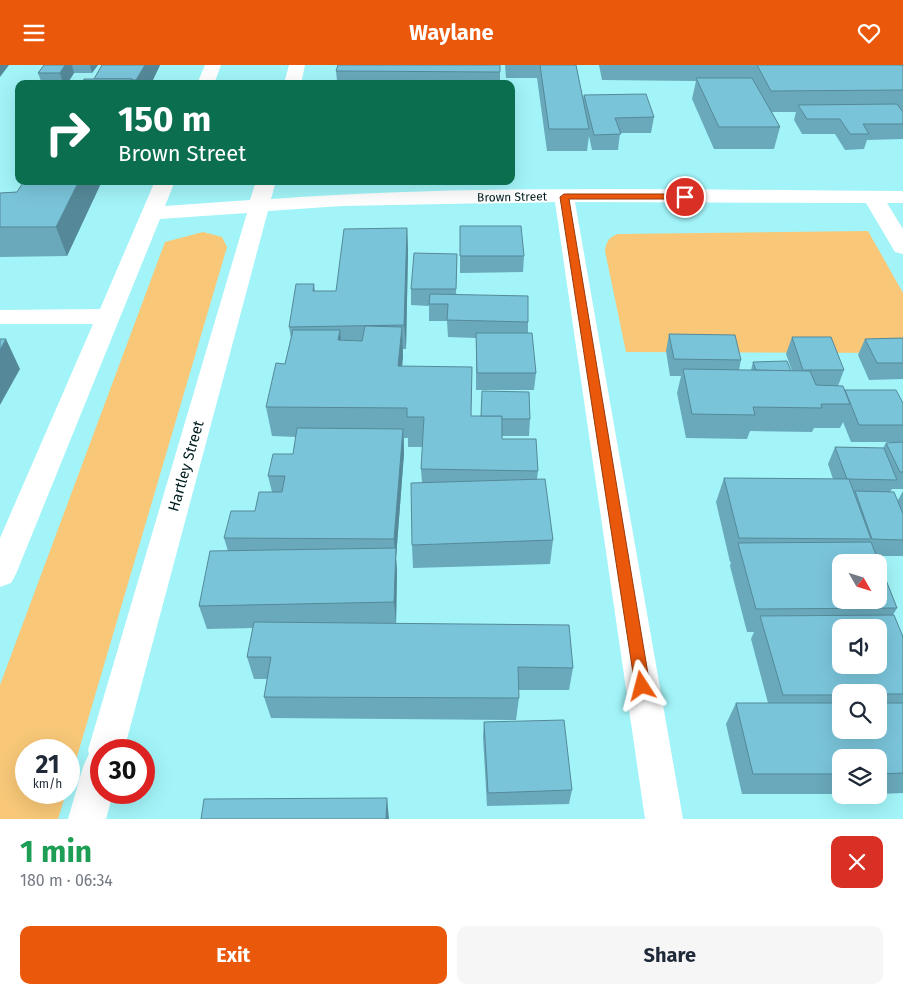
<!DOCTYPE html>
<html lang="en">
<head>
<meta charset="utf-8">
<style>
	:root { --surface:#fff; --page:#f6f6f7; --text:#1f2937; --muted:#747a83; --accent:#ea580c }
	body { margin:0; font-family:"Fira Sans",sans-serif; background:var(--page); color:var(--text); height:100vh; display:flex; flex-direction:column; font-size:19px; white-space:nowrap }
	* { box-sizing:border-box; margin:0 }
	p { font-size:16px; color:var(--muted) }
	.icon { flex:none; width:28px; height:28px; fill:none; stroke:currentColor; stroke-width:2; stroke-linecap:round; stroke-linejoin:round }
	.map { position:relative; height:754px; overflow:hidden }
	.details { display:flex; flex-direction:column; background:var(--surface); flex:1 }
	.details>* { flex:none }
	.hud { position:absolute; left:15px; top:15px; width:500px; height:105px; border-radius:10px; box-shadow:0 5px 20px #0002; background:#0b6e4f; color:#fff; overflow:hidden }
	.needle { width:32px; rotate:129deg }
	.tools { position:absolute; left:832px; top:489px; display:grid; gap:10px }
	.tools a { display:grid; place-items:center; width:55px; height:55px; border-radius:10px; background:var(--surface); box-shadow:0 5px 20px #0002; font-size:25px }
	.speed { position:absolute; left:15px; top:674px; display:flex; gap:10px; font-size:25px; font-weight:700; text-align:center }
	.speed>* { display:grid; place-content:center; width:65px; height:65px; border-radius:50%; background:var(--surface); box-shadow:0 5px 20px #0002; line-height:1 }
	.speed small { font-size:12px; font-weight:400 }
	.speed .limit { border:8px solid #d22; background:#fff; color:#111 }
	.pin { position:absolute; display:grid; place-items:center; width:42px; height:42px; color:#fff; margin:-21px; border:2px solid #fff; border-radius:50%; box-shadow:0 1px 5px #0007 }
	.me { position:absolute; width:55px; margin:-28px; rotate:351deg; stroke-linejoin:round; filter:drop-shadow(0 0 4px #0008) }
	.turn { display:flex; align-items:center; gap:18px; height:105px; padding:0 20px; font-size:22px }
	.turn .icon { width:65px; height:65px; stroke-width:2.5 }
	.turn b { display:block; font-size:35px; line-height:42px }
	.round { display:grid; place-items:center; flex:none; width:52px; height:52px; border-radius:10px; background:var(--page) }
	.headline { display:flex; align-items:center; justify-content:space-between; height:85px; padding:0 20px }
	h1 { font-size:30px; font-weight:700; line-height:38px; color:#1e9e55 }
	.primary-button { display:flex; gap:10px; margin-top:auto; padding:10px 20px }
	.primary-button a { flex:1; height:58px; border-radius:10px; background:var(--accent); color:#fff; font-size:20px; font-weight:700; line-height:58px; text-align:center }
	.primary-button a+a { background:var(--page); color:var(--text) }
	header { display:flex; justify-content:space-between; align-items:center; height:65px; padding:0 20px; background:var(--accent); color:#fff; font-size:22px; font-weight:700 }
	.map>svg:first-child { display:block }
</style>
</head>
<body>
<header><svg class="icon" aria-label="menu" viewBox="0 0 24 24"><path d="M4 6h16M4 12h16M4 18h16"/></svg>Waylane<svg class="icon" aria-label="heart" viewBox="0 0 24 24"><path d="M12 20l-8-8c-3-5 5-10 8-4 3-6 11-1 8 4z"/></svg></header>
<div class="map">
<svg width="903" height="754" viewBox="0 0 903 754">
	<rect width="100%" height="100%" fill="#a2f4f8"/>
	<g fill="#f8c878">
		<path d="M868 166 903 228V288L626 287 605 186C606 177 609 172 618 169Z"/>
		<path d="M203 167 222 172 227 182 69 719V685H26V728H66L58 754H0V620L165 177Z"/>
	</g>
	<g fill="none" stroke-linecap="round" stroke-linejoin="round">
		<g fill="#fff" fill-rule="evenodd">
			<path d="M205 0H221L214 19H197Z"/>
			<path d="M289 0H305L301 19H284Z"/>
			<path d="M155 116H175L165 141 250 135 256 116H276L271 134C481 119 693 125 903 126V138H887L903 164V189L895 187 866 138 575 137 683 754H645L555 137 342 141 268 146 124 685H101V728H113L106 754H68L83 702 89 689 88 685 247 148 160 154 16 509 11 518 0 522V473L93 259H0V245L100 244Z"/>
		</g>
	</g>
	<g fill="#69a9bb" fill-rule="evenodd">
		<path d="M44 0H98L92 8H74L67 19H42L38 8Z"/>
		<path d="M102 0H160L151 19H82L94 14Z"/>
		<path d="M505 0H576L583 33 584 30 654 52 651 68H620L618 85H592L589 71 587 86H547L537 13H506Z"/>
		<path d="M599 0H903V74L867 75 864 84 845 85 835 69H802L794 55 796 47H772L780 62 774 84H714L692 34 696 16 602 15Z"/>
		<path d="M336 6 500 7V17L509 19H335L337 16Z"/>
		<path d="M24 116H102L67 191 0 192V128L17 127Z"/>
		<path d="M460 161 524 191 523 207 460 208Z"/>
		<path d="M407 163 408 186 406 284H403L402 301 471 351 530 354 529 371H502V374L538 406 537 414 553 475 550 499 413 503 412 480 422 418 421 404 423 382H408V373H404V388L396 493 397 506 396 558 573 603 569 625H518L519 633 516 655 271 653 264 632 267 614H254L247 592 253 563 207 564 199 541 228 486 224 473 255 446 272 427 268 411 293 389 296 372 272 371 266 342 285 299 291 273 289 262 314 219 315 226H336Z"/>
		<path d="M457 189 456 230 528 257V268L536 308 534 325H476V273L448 272 447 256H429V241L411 240V224Z"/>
		<path d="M669 269 741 295 739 305H751L753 297 792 306 786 289 792 272 844 305 838 321 845 325 903 338V377H851L843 357 840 363H814L812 367 750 366 747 374 686 373 677 328 681 311H670L666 286Z"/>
		<path d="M903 273V314L869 315 858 290 865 274Z"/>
		<path d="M903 377V424H892L890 427 898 435 903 426V491H876L897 543 893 550 903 572V728L879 729V692H841V729H742L726 659 736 638H768L751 574 754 567H747L730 501 731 497H730L716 437 724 413 833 414 828 399 835 382 883 383 886 378ZM841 628H879V665H841Z"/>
		<path d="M484 657 572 725 569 739 487 741 483 672Z"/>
	</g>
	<g fill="#558999">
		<path d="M0 0H9L0 12Z"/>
		<path d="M65 0H72L74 8 67 19H63L60 8Z"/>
		<path d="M90 0H98L92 8Z"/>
		<path d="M145 0H160L151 19H137L136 15Z"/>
		<path d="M79 116H102L67 191 56 162Z"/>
		<path d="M407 163 408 186 406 284 404 260Z"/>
		<path d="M402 262 403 292 399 331 398 301Z"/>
		<path d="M340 265 343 295 338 275Z"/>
		<path d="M6 274 20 304 0 340V285Z"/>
		<path d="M403 364 404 388 396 493 397 506 396 560 394 537 395 490 394 474Z"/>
		<path d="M387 733 389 754H386Z"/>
	</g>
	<g fill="#7ac4da" stroke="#558999" fill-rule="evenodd">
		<path d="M44 0H65L60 8H38Z"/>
		<path d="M102 0H145L136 15H132V14H94Z"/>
		<path d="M338 0H500V7L336 6Z"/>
		<path d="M540 0H576L589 64H549Z"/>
		<path d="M757 0H903V25L771 26Z"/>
		<path d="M696 13H752L780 62H719Z"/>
		<path d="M84 14H132L129 19H82Z"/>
		<rect x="335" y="16" width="88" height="3"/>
		<path d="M432 16 509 17V19H431Z"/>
		<path d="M646 29 654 52 615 53 621 69 594 70 584 30Z"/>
		<path d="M897 39 903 47V59H863L869 69H850L840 54H807L798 40Z"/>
		<path d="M24 116H79L56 162H0V128L17 127Z"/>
		<path d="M460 161H521L524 191H460Z"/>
		<path d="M407 163 404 260 289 262 296 219H314L313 226H336L344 164Z"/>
		<path d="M414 188 457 189 456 224H411Z"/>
		<path d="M430 229 528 231V257L447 255 448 239H429Z"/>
		<path d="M365 261 402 262 398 301 472 302 471 351H502V374H536L538 406 421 404 424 352H407V343L266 342 276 298 285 299 293 265H340L338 275 362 276Z"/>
		<path d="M476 268H532L536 308H477Z"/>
		<path d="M669 269 735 270 741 295 674 294Z"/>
		<path d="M792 272H831L844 305H803Z"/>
		<path d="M903 273V298H877L865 274Z"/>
		<path d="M0 274H6L0 285Z"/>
		<path d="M787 296 791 306 756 305 753 297Z"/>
		<path d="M683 304 810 306 816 320 843 321 850 339H821L822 343 753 342 755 350 692 349Z"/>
		<path d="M845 325H896L903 338V360H859Z"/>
		<path d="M482 326 529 327 530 354H502V351H481Z"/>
		<path d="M297 363 403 364 394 474 224 473 231 446H255L259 427H282L285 411H268L273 389H293Z"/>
		<path d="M903 377V407H900L886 378Z"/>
		<path d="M835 382 884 383 897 415 847 414Z"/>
		<path d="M724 413 849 414 871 474 739 473Z"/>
		<path d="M545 414 553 475 412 480 411 418Z"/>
		<path d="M855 426 894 427 903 449V475L872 474Z"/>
		<path d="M871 477 897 543 756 544 738 478ZM841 498H879V535H841Z"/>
		<path d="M396 483 394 537 199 541 210 486Z"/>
		<path d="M894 550 903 572V629H879V628H841V630H783L760 551ZM841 562H879V600H841Z"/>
		<path d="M254 557 569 560 573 603 518 602 519 633 264 632 271 592H247Z"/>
		<path d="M736 638H841V665H879V638H903V708L879 709V692H841V709H753Z"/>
		<path d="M564 655 572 725 488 728 484 657Z"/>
		<path d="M387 733 386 754H201L204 734Z"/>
	</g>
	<path fill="#ea580c" stroke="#983908" d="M564 129H685L689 132 685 134H569L650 621 648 626 642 627 637 626 635 621 560 132Z"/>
	<g text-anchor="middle" stroke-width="4" stroke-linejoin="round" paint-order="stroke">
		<g font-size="12" fill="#001e20" stroke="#fff">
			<text transform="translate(512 132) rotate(-1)" y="4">Brown Street</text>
		</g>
		<g font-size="15" fill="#001e20" stroke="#fff">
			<text transform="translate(186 401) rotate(-74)" y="5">Hartley Street</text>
		</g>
	</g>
</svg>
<div class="tools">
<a><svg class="needle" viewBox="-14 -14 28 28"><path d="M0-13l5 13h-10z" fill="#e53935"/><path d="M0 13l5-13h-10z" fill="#747a83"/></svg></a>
<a><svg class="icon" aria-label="sound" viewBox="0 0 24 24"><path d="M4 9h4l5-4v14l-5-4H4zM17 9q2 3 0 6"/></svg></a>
<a><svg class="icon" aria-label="search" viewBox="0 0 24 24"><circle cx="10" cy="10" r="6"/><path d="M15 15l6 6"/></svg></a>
<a><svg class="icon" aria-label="layers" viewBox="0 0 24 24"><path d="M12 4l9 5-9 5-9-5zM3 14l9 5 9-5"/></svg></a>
</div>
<div class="speed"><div>21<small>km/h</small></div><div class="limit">30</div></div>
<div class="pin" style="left:685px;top:132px;background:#d93025"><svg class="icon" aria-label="arrive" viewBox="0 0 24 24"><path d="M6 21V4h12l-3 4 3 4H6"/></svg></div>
<svg class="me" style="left:642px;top:621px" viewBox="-20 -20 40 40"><path d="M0-17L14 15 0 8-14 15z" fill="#ea580c" stroke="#fff" stroke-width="4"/></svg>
<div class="hud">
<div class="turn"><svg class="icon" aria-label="right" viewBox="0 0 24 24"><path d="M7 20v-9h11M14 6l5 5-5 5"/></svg><div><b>150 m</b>Brown Street</div></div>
</div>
</div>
<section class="details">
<div class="headline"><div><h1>1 min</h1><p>180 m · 06:34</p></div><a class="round" style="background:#d93025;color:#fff"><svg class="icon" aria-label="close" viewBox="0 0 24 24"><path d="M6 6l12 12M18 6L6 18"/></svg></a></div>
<div class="primary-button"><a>Exit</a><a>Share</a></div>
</section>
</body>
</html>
